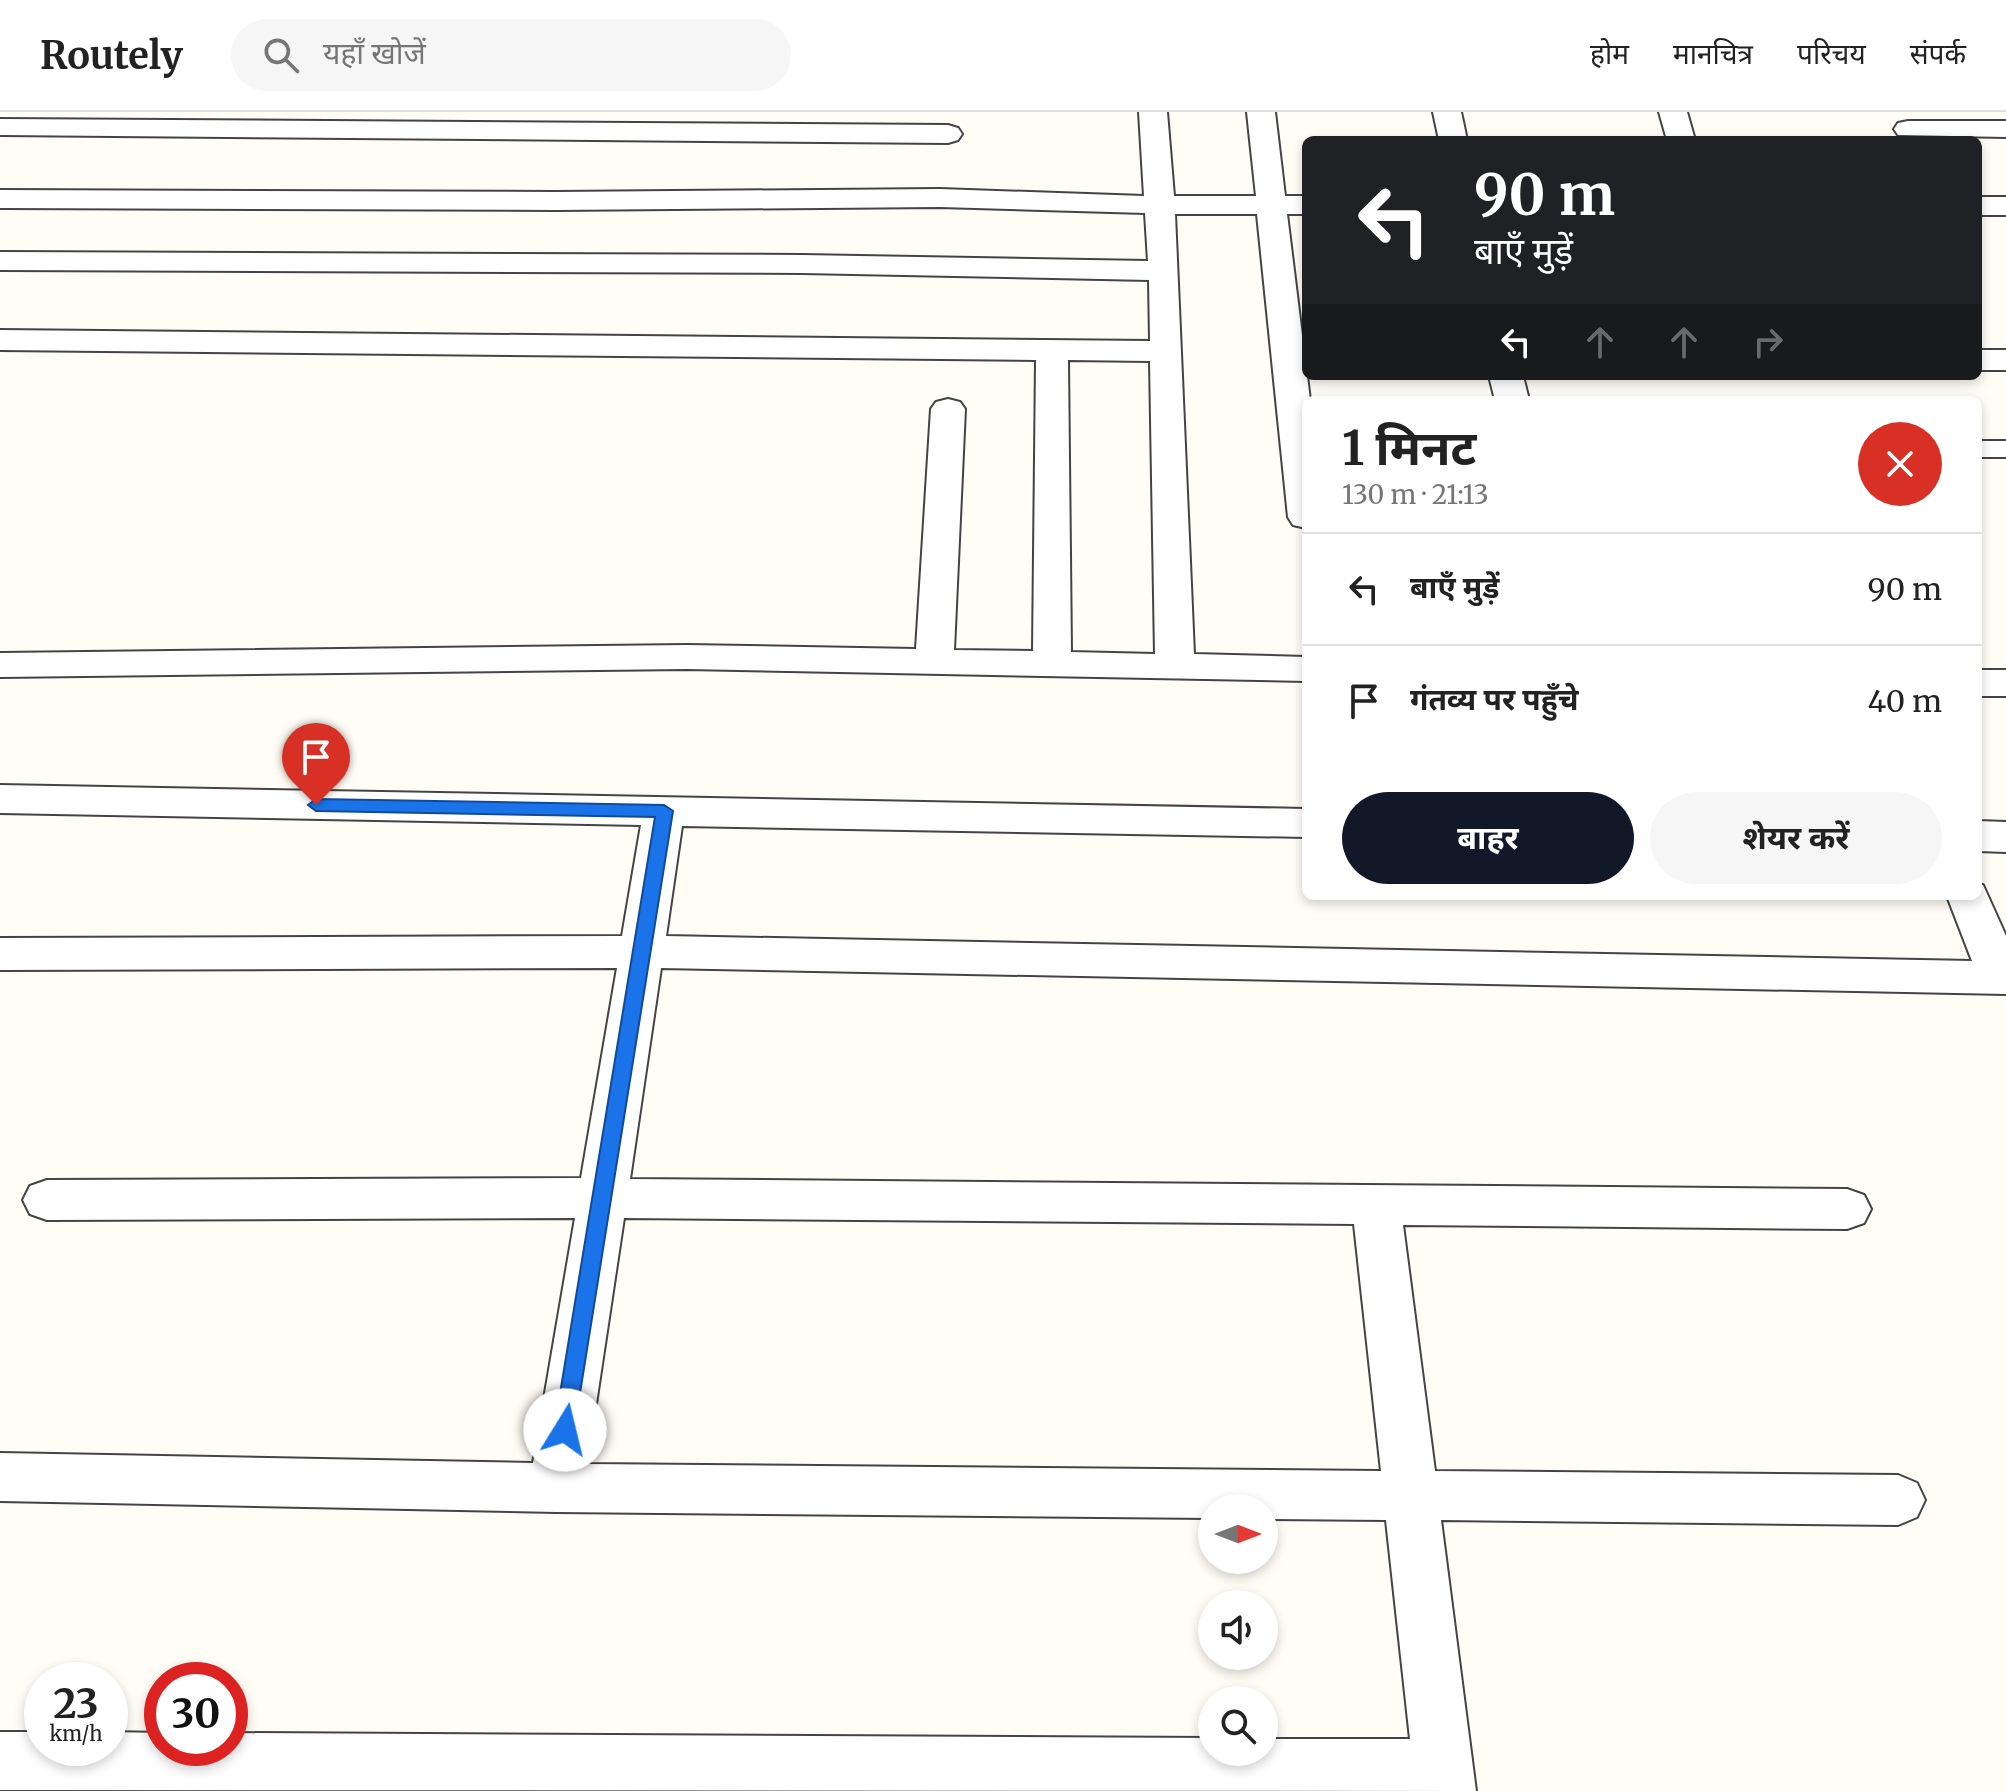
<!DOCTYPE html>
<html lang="hi">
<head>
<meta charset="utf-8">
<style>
	:root { --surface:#fff; --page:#f6f6f6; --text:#222; --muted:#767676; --line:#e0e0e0; --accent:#111827 }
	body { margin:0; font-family:Merriweather,"Noto Sans Devanagari",serif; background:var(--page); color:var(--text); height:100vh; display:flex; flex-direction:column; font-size:30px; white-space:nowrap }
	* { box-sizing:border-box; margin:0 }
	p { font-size:26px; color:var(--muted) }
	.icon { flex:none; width:44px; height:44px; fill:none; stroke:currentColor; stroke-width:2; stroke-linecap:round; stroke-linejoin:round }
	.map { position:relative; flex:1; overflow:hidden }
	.panel { position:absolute; left:1302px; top:284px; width:680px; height:504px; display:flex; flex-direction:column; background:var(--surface); border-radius:12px; box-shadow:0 4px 12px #0003 }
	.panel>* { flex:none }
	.hud { position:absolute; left:1302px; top:24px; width:680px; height:244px; border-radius:12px; box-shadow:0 4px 12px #0003; background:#202124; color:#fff; overflow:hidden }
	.needle { width:52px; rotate:90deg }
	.fabs { position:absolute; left:1198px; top:1382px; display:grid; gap:16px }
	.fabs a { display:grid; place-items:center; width:80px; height:80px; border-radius:50%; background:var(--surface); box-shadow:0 4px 12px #0003; font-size:40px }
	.speed { position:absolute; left:24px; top:1550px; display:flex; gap:16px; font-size:40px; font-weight:700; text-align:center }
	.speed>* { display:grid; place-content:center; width:104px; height:104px; border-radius:50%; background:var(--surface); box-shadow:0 4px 12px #0003; line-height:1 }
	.speed small { font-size:20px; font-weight:400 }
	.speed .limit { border:12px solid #d22; background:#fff; color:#111 }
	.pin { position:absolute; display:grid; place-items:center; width:68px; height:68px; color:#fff; margin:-82px -34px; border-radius:50% 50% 50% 0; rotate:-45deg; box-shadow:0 0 8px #0007 }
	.pin .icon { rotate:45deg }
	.me { position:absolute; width:88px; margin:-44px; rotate:9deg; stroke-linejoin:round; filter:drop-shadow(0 0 6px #0008) }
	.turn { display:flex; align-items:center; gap:28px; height:168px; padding:0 40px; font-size:36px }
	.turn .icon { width:104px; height:104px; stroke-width:2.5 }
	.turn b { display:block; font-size:56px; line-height:68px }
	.lanes { display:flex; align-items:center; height:76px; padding:0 40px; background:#0003; justify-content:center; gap:40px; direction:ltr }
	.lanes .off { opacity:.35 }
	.round { display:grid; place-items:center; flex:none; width:84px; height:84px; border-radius:42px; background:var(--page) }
	.headline { display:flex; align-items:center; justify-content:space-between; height:136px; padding:0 40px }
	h1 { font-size:48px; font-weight:700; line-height:60px }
	.cta { display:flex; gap:16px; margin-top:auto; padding:16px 40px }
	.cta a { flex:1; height:92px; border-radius:48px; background:var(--accent); color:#fff; font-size:32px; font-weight:700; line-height:92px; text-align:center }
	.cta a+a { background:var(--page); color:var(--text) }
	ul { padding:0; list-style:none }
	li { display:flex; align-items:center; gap:24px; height:112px; padding:0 40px; border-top:2px solid var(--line) }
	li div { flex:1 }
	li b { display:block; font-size:30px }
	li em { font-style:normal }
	header { display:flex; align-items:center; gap:48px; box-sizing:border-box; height:112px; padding:0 40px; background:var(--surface); border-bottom:2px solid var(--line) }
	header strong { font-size:38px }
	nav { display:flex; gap:44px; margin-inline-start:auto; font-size:28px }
	.search { width:560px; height:72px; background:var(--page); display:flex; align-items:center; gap:20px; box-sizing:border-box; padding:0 28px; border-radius:44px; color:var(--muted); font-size:30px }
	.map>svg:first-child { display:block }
</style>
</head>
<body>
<header>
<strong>Routely</strong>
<div class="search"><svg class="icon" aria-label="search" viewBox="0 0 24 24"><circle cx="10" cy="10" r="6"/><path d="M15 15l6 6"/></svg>यहाँ खोजें</div>
<nav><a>होम</a><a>मानचित्र</a><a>परिचय</a><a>संपर्क</a></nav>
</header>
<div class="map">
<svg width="2006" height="1679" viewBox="0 0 2006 1679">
	<rect width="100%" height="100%" fill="#fffdf5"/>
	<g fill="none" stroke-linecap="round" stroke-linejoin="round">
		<defs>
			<rect id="service" x="1978" y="329" width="28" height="16"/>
			<g id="minor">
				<path d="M1139 0H1167L1174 84H1256L1247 0H1275L1285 84H1306V102H1287L1310 288H1306V416L1293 413 1288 405 1257 102H1175L1194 542 1306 545V569L687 557 0 565V541L687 533 916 537 931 297 936 290 948 287 960 290 965 297 954 538 1033 539 1036 248 0 238V218L1150 229 1149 168 802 161 0 158V140L802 143 1148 149 1145 101 940 95 555 98 0 96V78L555 80 940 77 1144 84ZM1068 248 1150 249 1155 542 1071 540Z"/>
				<path d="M1433 0H1461L1467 28H1439Z"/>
				<path d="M1659 0H1687L1695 28H1667Z"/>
				<path d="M0 7 948 13 958 16 962 22 958 28 948 31 0 23Z"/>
				<path d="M1908 9H2006V25L1898 23 1894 17 1898 11Z"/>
				<rect x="1978" y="85" width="28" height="18"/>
				<rect x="1978" y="238" width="28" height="20"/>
				<path d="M1489 264H1523L1529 288H1495Z"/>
				<rect x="1978" y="558" width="28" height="26"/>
				<path d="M0 673 1306 697V725L682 714 666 824 1972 849 1947 784H1978V772L1983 773 2006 824V882L661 856 630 1067 1847 1077 1864 1083 1871 1097 1864 1111 1847 1117 1403 1113 1435 1359 1898 1363 1917 1371 1925 1388 1917 1405 1898 1413 1441 1408 1476 1679 0 1678V1620H42V1636H110V1620L162 1621V1636H230V1621L1212 1626V1640H1264V1627H1410L1386 1408 1264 1407V1396H1212V1406L556 1400 0 1389V1341L533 1351 575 1106 47 1108 30 1102 23 1088 30 1074 47 1068 581 1066 617 856 0 858V826L622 824 641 713 0 701ZM624 1106 1354 1112 1381 1359 587 1352Z"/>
				<path d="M1978 709 2006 710V740L1978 739Z"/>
			</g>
		</defs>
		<use href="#service" stroke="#444" stroke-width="4"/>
		<use href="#minor" stroke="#444" stroke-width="4"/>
		<use href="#service" fill="#fff" fill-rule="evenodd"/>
		<use href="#minor" fill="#fff" fill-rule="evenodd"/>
	</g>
	<path fill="#1a73e8" stroke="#114b97" stroke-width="2" d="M316 687 664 693 673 699 573 1325 565 1328 557 1325 554 1318 655 705 316 699 308 693Z"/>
</svg>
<div class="fabs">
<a><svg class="needle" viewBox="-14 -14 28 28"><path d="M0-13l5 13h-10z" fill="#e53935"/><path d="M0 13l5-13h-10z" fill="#767676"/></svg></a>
<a><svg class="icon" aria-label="sound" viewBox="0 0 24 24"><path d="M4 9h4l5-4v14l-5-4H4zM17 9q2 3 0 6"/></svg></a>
<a><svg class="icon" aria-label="search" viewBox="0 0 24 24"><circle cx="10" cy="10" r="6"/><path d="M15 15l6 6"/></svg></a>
</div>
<div class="speed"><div>23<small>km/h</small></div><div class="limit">30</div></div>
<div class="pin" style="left:316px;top:693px;background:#d93025"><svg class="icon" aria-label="arrive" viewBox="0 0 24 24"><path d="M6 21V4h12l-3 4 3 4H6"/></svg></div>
<svg class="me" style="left:565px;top:1318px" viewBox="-20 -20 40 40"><circle r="19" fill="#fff"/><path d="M0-13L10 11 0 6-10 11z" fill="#1a73e8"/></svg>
<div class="hud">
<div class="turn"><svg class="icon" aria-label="left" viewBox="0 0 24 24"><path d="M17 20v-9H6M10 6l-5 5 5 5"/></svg><div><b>90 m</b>बाएँ मुड़ें</div></div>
<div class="lanes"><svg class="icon" aria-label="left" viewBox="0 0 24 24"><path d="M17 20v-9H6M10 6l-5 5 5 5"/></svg><svg class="icon off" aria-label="ahead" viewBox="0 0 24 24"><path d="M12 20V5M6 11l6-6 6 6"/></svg><svg class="icon off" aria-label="ahead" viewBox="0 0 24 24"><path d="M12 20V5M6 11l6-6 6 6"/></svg><svg class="icon off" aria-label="right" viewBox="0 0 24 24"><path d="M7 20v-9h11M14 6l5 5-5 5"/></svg></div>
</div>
<section class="panel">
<div class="headline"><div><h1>1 मिनट</h1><p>130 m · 21:13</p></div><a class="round" style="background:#d93025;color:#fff"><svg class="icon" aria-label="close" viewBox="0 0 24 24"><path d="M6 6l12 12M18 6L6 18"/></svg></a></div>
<ul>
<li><svg class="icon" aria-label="left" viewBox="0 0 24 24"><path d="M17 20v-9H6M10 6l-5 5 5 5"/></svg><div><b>बाएँ मुड़ें</b></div><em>90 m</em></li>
<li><svg class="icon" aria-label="arrive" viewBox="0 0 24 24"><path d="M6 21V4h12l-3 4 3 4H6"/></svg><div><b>गंतव्य पर पहुँचे</b></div><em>40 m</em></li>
</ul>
<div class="cta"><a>बाहर</a><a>शेयर करें</a></div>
</section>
</div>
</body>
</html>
